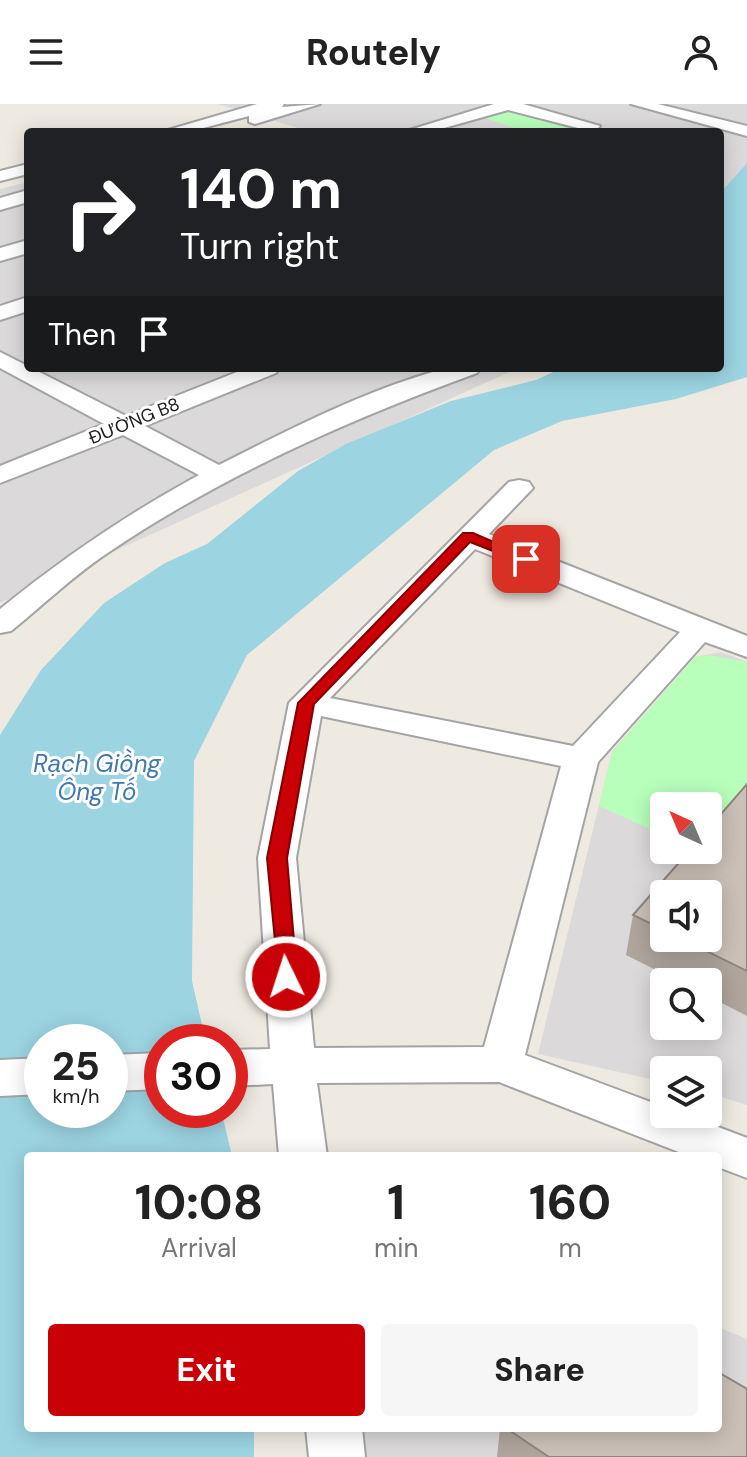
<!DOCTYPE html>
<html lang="en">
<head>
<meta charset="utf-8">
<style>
	:root { --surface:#fff; --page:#f6f6f6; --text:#222; --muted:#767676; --accent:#c90005 }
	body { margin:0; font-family:"DM Sans",sans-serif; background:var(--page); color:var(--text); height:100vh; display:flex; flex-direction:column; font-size:30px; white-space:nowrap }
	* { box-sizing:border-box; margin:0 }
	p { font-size:26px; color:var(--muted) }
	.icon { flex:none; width:44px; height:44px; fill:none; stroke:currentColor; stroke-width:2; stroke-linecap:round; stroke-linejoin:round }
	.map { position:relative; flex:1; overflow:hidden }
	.details { position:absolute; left:24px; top:1048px; width:698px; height:280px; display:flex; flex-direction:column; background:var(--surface); border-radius:8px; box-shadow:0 4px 20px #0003 }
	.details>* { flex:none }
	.top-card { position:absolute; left:24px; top:24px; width:700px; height:244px; border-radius:8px; box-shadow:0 4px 20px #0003; background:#202124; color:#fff; overflow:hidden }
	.needle { width:52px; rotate:316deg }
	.controls { position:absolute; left:650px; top:688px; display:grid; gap:16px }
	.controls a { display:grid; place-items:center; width:72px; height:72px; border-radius:8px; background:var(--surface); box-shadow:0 4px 20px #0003; font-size:40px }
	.speed { position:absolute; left:24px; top:920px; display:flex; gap:16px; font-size:40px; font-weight:700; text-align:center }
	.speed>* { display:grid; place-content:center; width:104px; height:104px; border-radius:50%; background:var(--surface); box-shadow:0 4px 20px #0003; line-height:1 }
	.speed small { font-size:20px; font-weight:400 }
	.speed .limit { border:12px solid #d22; background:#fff; color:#111 }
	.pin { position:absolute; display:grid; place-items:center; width:68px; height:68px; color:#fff; margin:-34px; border-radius:16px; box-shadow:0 4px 12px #0006 }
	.me { position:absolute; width:88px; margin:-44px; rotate:356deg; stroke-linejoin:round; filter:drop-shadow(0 0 6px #0008) }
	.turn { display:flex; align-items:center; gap:28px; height:168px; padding:0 24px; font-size:36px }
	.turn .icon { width:104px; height:104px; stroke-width:2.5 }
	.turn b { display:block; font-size:56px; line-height:68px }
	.then { display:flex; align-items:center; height:76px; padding:0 24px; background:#0003; gap:16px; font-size:30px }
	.eta { display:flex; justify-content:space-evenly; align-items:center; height:136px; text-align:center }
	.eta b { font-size:48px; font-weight:800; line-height:56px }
	.button { display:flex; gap:16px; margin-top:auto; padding:16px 24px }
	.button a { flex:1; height:92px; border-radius:8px; background:var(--accent); color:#fff; font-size:32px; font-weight:800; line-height:92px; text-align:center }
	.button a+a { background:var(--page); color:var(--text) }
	header { display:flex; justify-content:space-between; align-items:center; height:104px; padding:0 24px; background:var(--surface); font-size:36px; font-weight:800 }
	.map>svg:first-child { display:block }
</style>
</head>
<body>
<header><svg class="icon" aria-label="menu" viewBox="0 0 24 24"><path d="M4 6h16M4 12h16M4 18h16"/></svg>Routely<svg class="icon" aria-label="person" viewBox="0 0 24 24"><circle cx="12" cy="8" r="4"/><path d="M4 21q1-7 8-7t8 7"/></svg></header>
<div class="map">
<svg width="747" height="1353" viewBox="0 0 747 1353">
	<rect width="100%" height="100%" fill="#efeae1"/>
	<g fill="#dbd9d9" fill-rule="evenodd">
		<path d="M218 0H747V59L720 89V28H311Z"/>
		<path d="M28 78V264H518L0 499V85Z"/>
		<path d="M721 548 747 558V1001L708 989V966H664V978L538 950 612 648 695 553ZM664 702H708V746H664ZM664 790H708V834H664ZM664 878H708V922H664Z"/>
		<path d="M718 1223 747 1235V1353H367L362 1324H718Z"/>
	</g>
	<g fill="#b8ffbc">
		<path d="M508 6 578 20V28H526L485 14Z"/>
		<path d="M709 551 747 558V709L708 746V702H664V731L599 702 612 648 695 553Z"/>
	</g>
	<path fill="#9cd4e2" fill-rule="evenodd" d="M747 59V273L676 295 562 317 494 346 247 551 194 657 192 877 206 938H162V1006H221L232 1052H28V1324H254V1353H0V631L41 566 104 499 165 459 207 440 298 367 346 340 451 297 536 276 562 264H720V89ZM42 938H110V1006H42Z"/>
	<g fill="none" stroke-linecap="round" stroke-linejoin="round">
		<defs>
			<g id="minor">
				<path d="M257 0H284L282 3 320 0 255 20 249 18V12L188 28H161Z"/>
				<path d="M494 0H523L600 22 594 28H575L578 24 508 6 430 28H403Z"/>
				<path d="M631 0H658L747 22V32Z"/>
				<path d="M28 60V70L0 77V67Z"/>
				<path d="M28 86V98L0 106V94Z"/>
				<path d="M28 136V149L0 157V144Z"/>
				<path d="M28 193V207L0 216V202Z"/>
				<path d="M0 248 126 312 247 264H280L276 269 145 322 219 361C290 325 366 286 443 265 455 262 469 264 481 264L477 269C348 316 221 372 106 450 72 473 43 501 11 527L0 529V505C63 454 127 410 199 371L123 331 0 379V362L104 320 0 264Z"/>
				<path d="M519 376 529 378 533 384 489 430 747 532V553L705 538 598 658 525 951 664 1003V1010H684L747 1034V1074L718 1063V1052H689L499 978 317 979 327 1052H279L273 980 230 982V946L270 945 258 754 289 599 509 378ZM475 445 680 528 573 642 330 594ZM321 612 561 662 484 943 314 944 296 754Z"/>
				<path d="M162 949V985L110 987V951Z"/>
				<path d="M42 954V990L0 992V956Z"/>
				<path d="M306 1324H362L365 1353H309Z"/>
			</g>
		</defs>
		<use href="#minor" stroke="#a4a4a4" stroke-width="4"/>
		<use href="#minor" fill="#fff" fill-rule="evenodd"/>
	</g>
	<g fill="#afa59d" fill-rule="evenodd">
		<path d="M747 680V912L708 892V878H680L626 851 633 811ZM664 790 708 834H664Z"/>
		<path d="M500 1324H718L747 1353H497Z"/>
	</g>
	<g fill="#cbc0b7" stroke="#8e8680" stroke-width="2">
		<path d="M747 680V867L680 834H708V790H664V826L633 811 690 746H708V725Z"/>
		<path d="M718 1268 747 1285V1353H549L506 1324H718Z"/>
	</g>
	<path fill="#c90005" stroke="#830003" stroke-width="2" d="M463 429H473L533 455 521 458 470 438 314 600 287 754 297 873 294 878H279L267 754 298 599Z"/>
	<g text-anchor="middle" stroke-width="6" stroke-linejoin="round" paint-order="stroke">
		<g font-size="18" fill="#1d1d1d" stroke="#fff">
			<text transform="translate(134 317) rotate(-22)" y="6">ĐƯỜNG B8</text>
		</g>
		<g font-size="24" font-style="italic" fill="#3e78ad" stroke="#fff">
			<text x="97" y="668">Rạch Giồng<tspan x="97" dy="28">Ông Tố</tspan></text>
		</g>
	</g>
</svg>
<div class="controls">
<a><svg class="needle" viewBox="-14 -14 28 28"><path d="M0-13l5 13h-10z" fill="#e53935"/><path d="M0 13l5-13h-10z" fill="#767676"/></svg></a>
<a><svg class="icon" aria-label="sound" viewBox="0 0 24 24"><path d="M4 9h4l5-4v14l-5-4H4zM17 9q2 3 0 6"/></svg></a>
<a><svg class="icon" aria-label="search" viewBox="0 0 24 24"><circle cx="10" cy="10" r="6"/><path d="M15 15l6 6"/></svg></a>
<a><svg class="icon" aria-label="layers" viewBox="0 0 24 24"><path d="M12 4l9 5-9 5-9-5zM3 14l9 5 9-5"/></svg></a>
</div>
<div class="speed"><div>25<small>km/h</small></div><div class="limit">30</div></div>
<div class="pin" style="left:526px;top:455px;background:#d93025"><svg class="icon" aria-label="arrive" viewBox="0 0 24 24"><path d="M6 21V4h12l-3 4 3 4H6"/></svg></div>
<svg class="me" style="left:286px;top:873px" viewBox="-20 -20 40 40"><circle r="17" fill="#c90005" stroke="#fff" stroke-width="3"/><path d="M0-11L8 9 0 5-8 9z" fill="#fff"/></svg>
<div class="top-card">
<div class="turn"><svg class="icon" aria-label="right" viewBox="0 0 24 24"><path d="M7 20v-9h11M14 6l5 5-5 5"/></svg><div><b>140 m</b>Turn right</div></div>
<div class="then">Then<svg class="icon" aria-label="arrive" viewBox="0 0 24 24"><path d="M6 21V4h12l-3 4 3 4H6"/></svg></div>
</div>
<section class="details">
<div class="eta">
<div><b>10:08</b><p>Arrival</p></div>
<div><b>1</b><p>min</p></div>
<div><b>160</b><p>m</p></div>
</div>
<div class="button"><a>Exit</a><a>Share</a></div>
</section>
</div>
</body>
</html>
